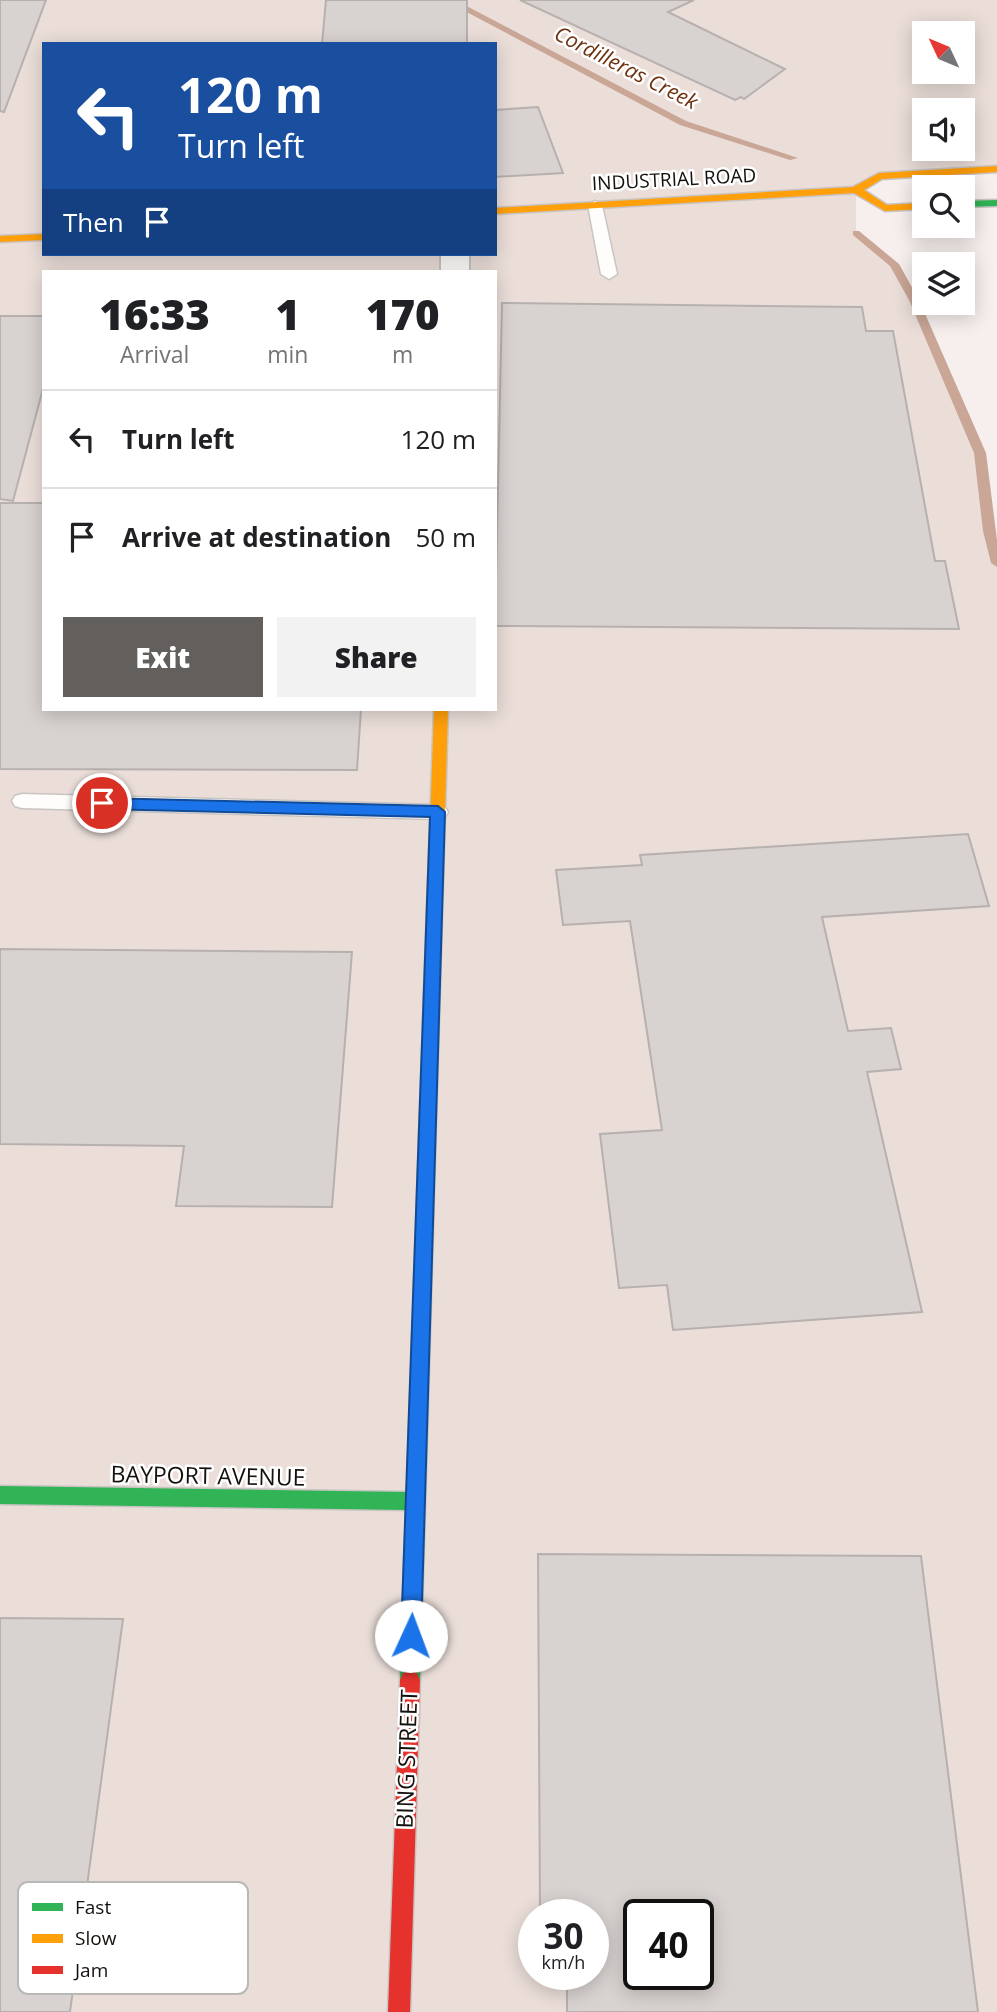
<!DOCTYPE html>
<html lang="en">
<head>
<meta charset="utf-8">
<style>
	:root { --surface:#fff; --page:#f2f2f2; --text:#202124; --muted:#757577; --line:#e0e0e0; --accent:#635f5d }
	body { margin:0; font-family:"Open Sans",sans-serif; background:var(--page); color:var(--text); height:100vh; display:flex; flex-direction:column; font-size:26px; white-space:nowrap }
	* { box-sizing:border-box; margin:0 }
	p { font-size:23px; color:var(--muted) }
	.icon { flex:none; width:38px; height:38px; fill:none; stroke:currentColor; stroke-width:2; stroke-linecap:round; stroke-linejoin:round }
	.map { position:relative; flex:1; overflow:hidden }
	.panel { position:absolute; left:42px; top:270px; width:455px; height:441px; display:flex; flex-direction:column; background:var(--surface); border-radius:0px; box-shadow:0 4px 18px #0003 }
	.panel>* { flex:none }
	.banner { position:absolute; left:42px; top:42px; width:455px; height:214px; border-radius:0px; box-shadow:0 4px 18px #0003; background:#1a4fa0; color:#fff; overflow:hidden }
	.needle { width:46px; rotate:314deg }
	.buttons { position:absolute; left:912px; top:21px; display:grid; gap:14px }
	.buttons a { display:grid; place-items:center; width:63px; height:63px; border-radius:0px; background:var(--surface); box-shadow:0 4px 18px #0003; font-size:35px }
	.speed { position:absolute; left:518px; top:1899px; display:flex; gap:14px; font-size:35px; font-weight:700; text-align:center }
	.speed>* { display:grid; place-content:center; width:91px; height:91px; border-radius:50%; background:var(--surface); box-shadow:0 4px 18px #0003; line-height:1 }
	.speed small { font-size:18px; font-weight:400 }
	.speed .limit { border:4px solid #111; border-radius:10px; background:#fff; color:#111 }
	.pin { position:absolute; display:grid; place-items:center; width:60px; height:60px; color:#fff; margin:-30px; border:4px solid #fff; border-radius:50%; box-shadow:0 2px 7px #0007 }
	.me { position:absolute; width:77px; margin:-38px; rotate:2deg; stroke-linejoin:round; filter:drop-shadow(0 0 5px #0008) }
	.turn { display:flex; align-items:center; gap:24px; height:147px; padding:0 21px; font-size:32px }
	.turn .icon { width:91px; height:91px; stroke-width:2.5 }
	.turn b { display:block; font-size:49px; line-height:60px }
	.then { display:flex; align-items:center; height:66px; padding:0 21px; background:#0003; gap:14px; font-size:26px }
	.eta { display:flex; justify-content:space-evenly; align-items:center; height:119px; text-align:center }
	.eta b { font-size:42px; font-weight:800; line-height:49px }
	.button { display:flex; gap:14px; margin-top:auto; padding:14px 21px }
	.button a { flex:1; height:80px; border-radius:0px; background:var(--accent); color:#fff; font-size:28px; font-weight:800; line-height:80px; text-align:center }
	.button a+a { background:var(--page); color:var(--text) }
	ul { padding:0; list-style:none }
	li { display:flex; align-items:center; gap:21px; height:98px; padding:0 21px; border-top:2px solid var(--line) }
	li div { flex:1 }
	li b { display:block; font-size:26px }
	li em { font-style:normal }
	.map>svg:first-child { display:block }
</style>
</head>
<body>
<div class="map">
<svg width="997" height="2012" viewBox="0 0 997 2012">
	<rect width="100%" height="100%" fill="#f6efed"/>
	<path fill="#ebded9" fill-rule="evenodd" d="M0 0H997V169L879 176 856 190V233L894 264 914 300 980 453 989 531 997 563V2012H0ZM924 33H962V72H924ZM44 44H495V254H44ZM924 110H962V149H924ZM44 271H495V709H44ZM534 1914H593V1974H534ZM639 1914H698V1974H639Z"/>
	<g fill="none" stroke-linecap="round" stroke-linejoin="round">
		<g fill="#c9a696" fill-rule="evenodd">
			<path d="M444 0H455L686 121 798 158 790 160 680 125Z"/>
			<path d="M853 231H859L899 264 919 300 986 453 997 540V567L991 563 983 531 974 453 909 300 890 266 853 235Z"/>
		</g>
	</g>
	<g fill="#d8d2d0" stroke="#b6b1af" stroke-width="2" fill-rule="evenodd">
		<path d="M0 0H46L4 112 0 111Z"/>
		<path d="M326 0H467V44H322Z"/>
		<path d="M520 0H694L668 12 785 69 744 99 741 97 735 100Z"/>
		<path d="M538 107 563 173 495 177V110Z"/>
		<path d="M502 303 862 307 866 331H893L935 561H945L959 629 495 626Z"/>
		<path d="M0 316H44V385L13 501 0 499Z"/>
		<path d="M0 503H44V709H361L357 770 0 769Z"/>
		<path d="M968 834 989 906 822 917 848 1031 891 1028 901 1069 867 1072 922 1312 673 1330 667 1285 619 1288 600 1134 662 1130 630 921 563 925 556 870 642 865 640 855Z"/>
		<path d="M0 949 352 952 332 1207 176 1206 184 1146 0 1144Z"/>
		<path d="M538 1554 921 1556 978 2012H567V1982L540 1981V1974H593V1914H540ZM639 1914H698V1974H639Z"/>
		<path d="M0 1618 123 1619 70 2012H0Z"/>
	</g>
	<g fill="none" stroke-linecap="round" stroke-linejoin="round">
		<defs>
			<g id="lane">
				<path d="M595 201 602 205 617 274 609 279 601 274 588 205Z"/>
				<path d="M22 794 438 805 445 807 448 812 445 817 438 819 22 808 15 806 12 801 15 796Z"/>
			</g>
			<rect id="street" x="441" y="254" width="28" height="17"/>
			<g id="fast">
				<path d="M997 200V206L962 207V201Z"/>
				<path d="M430 1045 436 1047 438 1052 420 1680 417 1687 410 1690 403 1687 400 1680 406 1510 0 1504V1486L407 1492 422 1052 424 1047Z"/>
			</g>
			<g id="slow">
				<path d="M997 166V172L882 179 864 190 887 205 924 203V209L885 211 854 193 495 214V208L853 187 879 173Z"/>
				<path d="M44 234V240L0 242V236Z"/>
				<path d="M434 709H448L438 1052 436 1057H424L422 1052Z"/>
			</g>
			<path id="jam" d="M410 1670 417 1673 420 1680 410 2012H388L400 1680 403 1673Z"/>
		</defs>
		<use href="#lane" stroke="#c8c4c2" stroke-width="3"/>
		<use href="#street" stroke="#c8c4c2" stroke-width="4"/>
		<use href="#fast" stroke="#c8c4c2" stroke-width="3"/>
		<use href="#slow" stroke="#c8c4c2" stroke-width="3"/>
		<use href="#jam" stroke="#c8c4c2" stroke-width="3"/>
		<use href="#lane" fill="#fefdfc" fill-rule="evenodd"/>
		<use href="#street" fill="#fefdfc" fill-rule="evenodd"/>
		<use href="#fast" fill="#30b455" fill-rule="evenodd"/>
		<use href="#slow" fill="#ff9f0a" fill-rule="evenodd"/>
		<use href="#jam" fill="#e5322d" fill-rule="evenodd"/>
	</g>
	<path fill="#1a73e8" stroke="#114b97" stroke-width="2" d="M102 798 438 806 445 812 421 1636 418 1643 411 1646 404 1643 401 1636 430 817 102 809 94 803Z"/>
	<g text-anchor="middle" stroke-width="5" stroke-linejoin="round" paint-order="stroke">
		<g font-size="19" fill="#14110f" stroke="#fff">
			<text transform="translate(674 179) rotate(-3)" y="7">INDUSTRIAL ROAD</text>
		</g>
		<g font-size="21" font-style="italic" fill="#6e310f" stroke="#fff">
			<text transform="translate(626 68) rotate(27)" y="7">Cordilleras Creek</text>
		</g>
		<g font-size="23" fill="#14110f" stroke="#fff">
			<text transform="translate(208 1476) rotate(1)" y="8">BAYPORT AVENUE</text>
			<text transform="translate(407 1759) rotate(-88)" y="8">BING STREET</text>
		</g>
	</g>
	<rect x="18" y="1882" width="230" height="112" rx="10" fill="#fff" stroke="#b8b8b7" stroke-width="2"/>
	<rect x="32" y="1903" width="31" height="8" fill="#30b455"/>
	<rect x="32" y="1934" width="31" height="9" fill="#ff9f0a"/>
	<rect x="32" y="1966" width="31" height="8" fill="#e5322d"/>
	<g font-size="19" fill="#14110f">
		<text x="75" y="1914">Fast</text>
		<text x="75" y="1945">Slow</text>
		<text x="75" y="1977">Jam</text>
	</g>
</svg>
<div class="buttons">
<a><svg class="needle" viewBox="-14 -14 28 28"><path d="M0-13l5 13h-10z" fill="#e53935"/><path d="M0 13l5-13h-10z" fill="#757577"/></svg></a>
<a><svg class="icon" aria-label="sound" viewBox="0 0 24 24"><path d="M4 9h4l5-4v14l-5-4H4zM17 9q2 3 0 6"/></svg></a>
<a><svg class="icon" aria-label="search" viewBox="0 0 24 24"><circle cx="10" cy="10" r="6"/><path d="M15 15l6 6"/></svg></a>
<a><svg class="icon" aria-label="layers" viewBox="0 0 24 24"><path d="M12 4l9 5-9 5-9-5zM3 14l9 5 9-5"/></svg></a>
</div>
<div class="speed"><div>30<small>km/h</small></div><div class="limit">40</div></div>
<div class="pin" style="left:102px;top:803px;background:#d93025"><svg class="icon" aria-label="arrive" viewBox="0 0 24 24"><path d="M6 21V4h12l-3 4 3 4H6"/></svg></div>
<svg class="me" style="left:411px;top:1636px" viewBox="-20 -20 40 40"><circle r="19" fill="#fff"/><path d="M0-13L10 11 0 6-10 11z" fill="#1a73e8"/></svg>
<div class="banner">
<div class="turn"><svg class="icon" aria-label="left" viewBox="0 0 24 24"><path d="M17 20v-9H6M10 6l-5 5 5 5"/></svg><div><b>120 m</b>Turn left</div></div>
<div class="then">Then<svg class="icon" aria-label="arrive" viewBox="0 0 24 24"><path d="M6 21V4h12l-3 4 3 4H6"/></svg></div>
</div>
<section class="panel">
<div class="eta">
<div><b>16:33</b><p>Arrival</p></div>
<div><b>1</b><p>min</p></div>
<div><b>170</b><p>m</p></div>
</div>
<ul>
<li><svg class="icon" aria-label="left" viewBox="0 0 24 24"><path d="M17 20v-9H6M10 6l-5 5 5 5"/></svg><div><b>Turn left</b></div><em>120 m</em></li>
<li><svg class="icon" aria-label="arrive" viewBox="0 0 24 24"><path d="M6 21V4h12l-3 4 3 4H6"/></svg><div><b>Arrive at destination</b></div><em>50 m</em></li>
</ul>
<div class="button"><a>Exit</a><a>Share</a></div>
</section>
</div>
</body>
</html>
